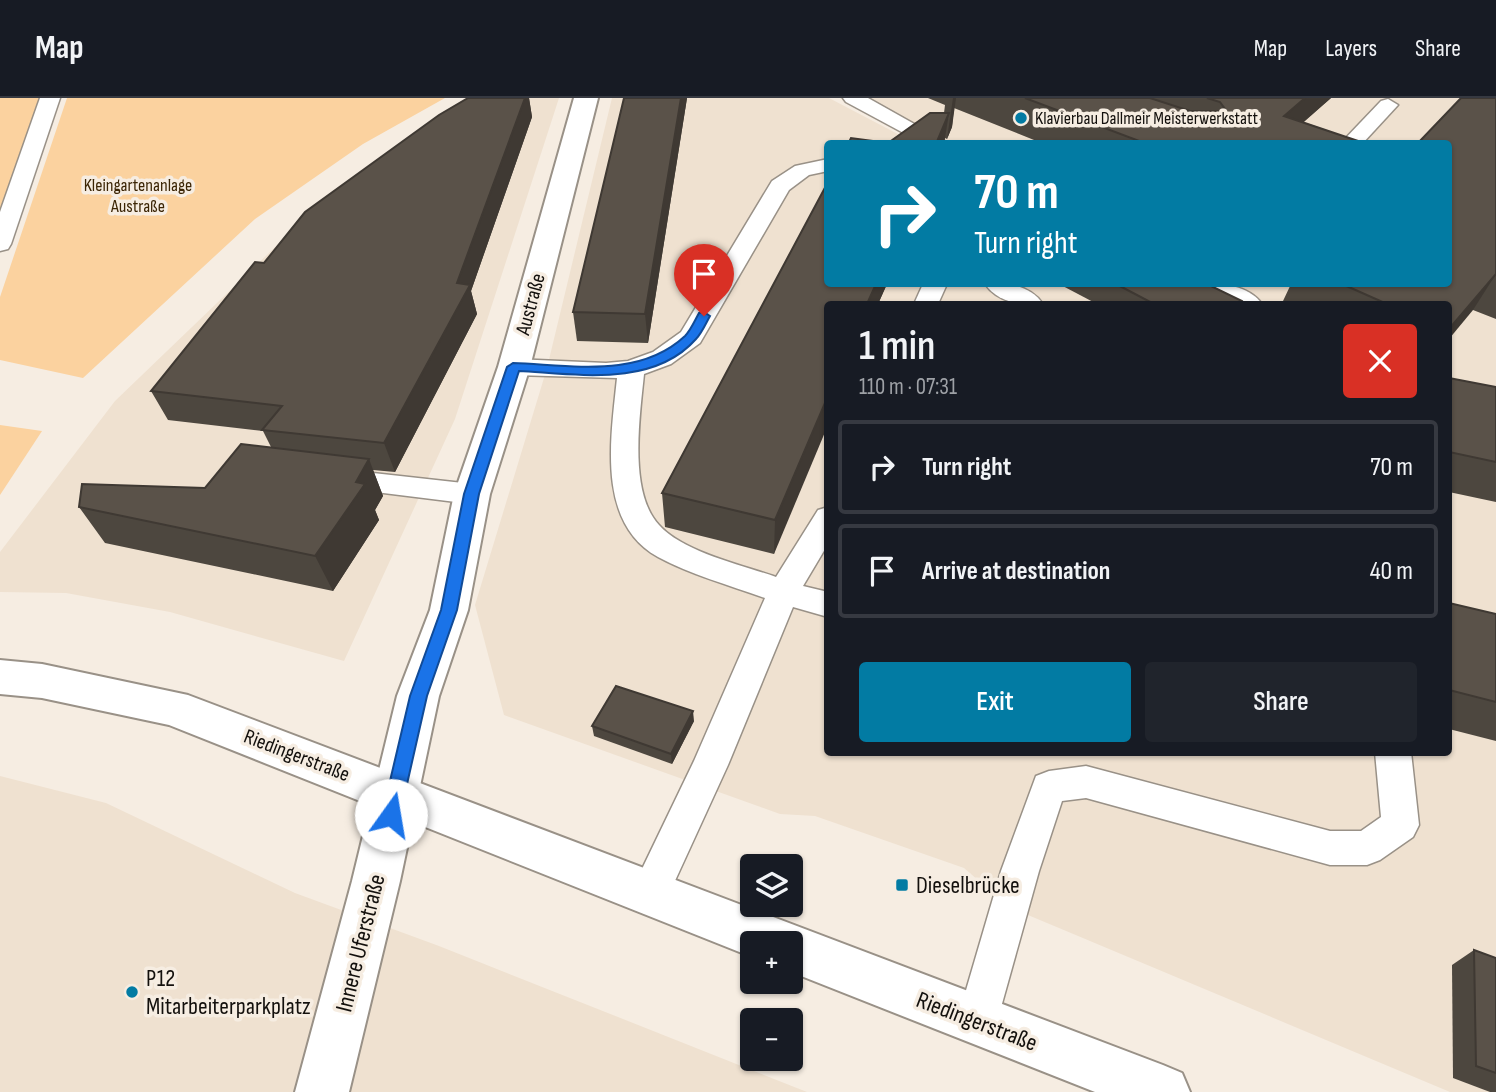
<!DOCTYPE html>
<html lang="en">
<head>
<meta charset="utf-8">
<style>
	:root { --surface:#171b24; --page:#20242c; --text:#f1f3f6; --muted:#9ea1a6; --line:#363941; --accent:#027ba3 }
	body { margin:0; font-family:"Sofia Sans Condensed",sans-serif; background:var(--page); color:var(--text); height:100vh; display:flex; flex-direction:column; font-size:26px; white-space:nowrap }
	* { box-sizing:border-box; margin:0 }
	p { font-size:23px; color:var(--muted) }
	.icon { flex:none; width:38px; height:38px; fill:none; stroke:currentColor; stroke-width:2; stroke-linecap:round; stroke-linejoin:round }
	.map { position:relative; flex:1; overflow:hidden }
	.drawer { position:absolute; left:824px; top:203px; width:628px; height:455px; display:flex; flex-direction:column; background:var(--surface); border-radius:7px; box-shadow:0 2px 5px #0004 }
	.drawer>* { flex:none }
	.top-card { position:absolute; left:824px; top:42px; width:628px; height:147px; border-radius:7px; box-shadow:0 2px 5px #0004; background:#027ba3; color:#fff; overflow:hidden }
	.fabs { position:absolute; left:740px; top:756px; display:grid; gap:14px }
	.fabs a { display:grid; place-items:center; width:63px; height:63px; border-radius:7px; background:var(--surface); box-shadow:0 2px 5px #0004; font-size:35px }
	.pin { position:absolute; display:grid; place-items:center; width:60px; height:60px; color:#fff; margin:-72px -30px; border-radius:50% 50% 50% 0; rotate:-45deg; box-shadow:0 0 7px #0007 }
	.pin .icon { rotate:45deg }
	.me { position:absolute; width:77px; margin:-38px; rotate:13deg; stroke-linejoin:round; filter:drop-shadow(0 0 5px #0008) }
	.turn { display:flex; align-items:center; gap:24px; height:147px; padding:0 35px; font-size:32px }
	.turn .icon { width:91px; height:91px; stroke-width:2.5 }
	.turn b { display:block; font-size:49px; line-height:60px }
	.round { display:grid; place-items:center; flex:none; width:74px; height:74px; border-radius:7px; background:var(--page) }
	.head { display:flex; align-items:center; justify-content:space-between; height:119px; padding:0 35px }
	h1 { font-size:42px; font-weight:600; line-height:52px }
	.primary-button { display:flex; gap:14px; margin-top:auto; padding:14px 35px }
	.primary-button a { flex:1; height:80px; border-radius:7px; background:var(--accent); color:#fff; font-size:28px; font-weight:600; line-height:80px; text-align:center }
	.primary-button a+a { background:var(--page); color:var(--text) }
	ul { padding:0; list-style:none }
	li { display:flex; align-items:center; gap:21px; height:94px; margin:0 14px 10px; padding:0 21px; border:4px solid var(--line); border-radius:7px }
	li div { flex:1 }
	li b { display:block; font-size:26px }
	li em { font-style:normal }
	header { display:flex; align-items:center; gap:42px; box-sizing:border-box; height:98px; padding:0 35px; background:var(--surface); border-bottom:2px solid var(--line) }
	header strong { font-size:33px }
	nav { display:flex; gap:38px; margin-inline-start:auto; font-size:24px }
	.map>svg:first-child { display:block }
</style>
</head>
<body>
<header>
<strong>Map</strong>
<nav><a>Map</a><a>Layers</a><a>Share</a></nav>
</header>
<div class="map">
<svg width="1496" height="994" viewBox="0 0 1496 994">
	<rect width="100%" height="100%" fill="#f6ede2"/>
	<g fill="#efe1d0">
		<path d="M485 0H559L455 321 344 563 170 514 66 495 0 494V454L115 303 297 128Z"/>
		<path d="M612 0H829L915 45 828 46V186H1183L1223 206H828V654H1449V297L1496 307V994H1450L1009 809 964 770 815 718 780 716 504 617 475 507 547 270Z"/>
		<path d="M840 0H1496V303L1449 294V206H1232L1192 186H1449V46L926 45Z"/>
		<path d="M0 678 106 705 295 795 439 848 807 994H0Z"/>
	</g>
	<g fill="#fbd29f">
		<path d="M0 0H41L0 116Z"/>
		<path d="M67 0H445L363 46 255 121 83 280 0 262V199Z"/>
		<path d="M0 327 42 333 0 397Z"/>
	</g>
	<g fill="none" stroke-linecap="round" stroke-linejoin="round">
		<defs>
			<g id="lane">
				<path d="M40 0H60L11 146 8 151 0 153V114Z"/>
				<path d="M843 0H868L950 46H924L846 4Z"/>
				<path d="M1388 1 1398 7 1362 46H1340L1381 3Z"/>
				<path d="M828 61V73L809 77 789 92 700 245 671 266 644 276C640 317 628 394 659 427 683 454 742 467 776 479L818 412 828 409V446L803 488 828 494V519L793 509 728 667 663 809 649 815 635 809 630 796 694 663 765 500C729 487 691 477 658 459 596 425 611 339 617 280L514 277 505 275 501 269 505 263 514 261 606 265 628 263 653 254 681 234 772 83 795 68Z"/>
				<path d="M923 186H947L938 206H914Z"/>
				<path d="M985 186C1006 184 1030 187 1043 206 1023 208 998 205 985 186Z"/>
				<path d="M1197 186C1218 184 1249 187 1262 206 1241 208 1210 205 1197 186Z"/>
				<path d="M337 371 472 386 482 389 487 396 482 403 472 406 327 388 323 381 327 374Z"/>
				<path d="M1375 654H1411L1419 727 1413 739 1380 762 1367 767H1330L1086 700 1062 703 1039 773 993 938 978 944 963 938 957 923 1001 773 1036 678 1049 673 1086 668 1330 733H1361L1381 719Z"/>
			</g>
			<path id="street" d="M574 0H598L530 269 490 396 468 512 439 598 400 783 349 994H295L352 783 397 598 430 512 454 396 498 269Z"/>
			<path id="secondary" d="M0 562 42 566 188 597 1163 967 1182 975 1190 994H1095L791 874V845H752V859L169 627 42 600 0 596Z"/>
		</defs>
		<use href="#lane" stroke="#999187" stroke-width="3"/>
		<use href="#street" stroke="#999187" stroke-width="4"/>
		<use href="#secondary" stroke="#999187" stroke-width="4"/>
		<use href="#lane" fill="#fff" fill-rule="evenodd"/>
		<use href="#street" fill="#fff" fill-rule="evenodd"/>
		<use href="#secondary" fill="#fff" fill-rule="evenodd"/>
	</g>
	<g fill="#4d473f">
		<path d="M468 0H529L532 19 471 193 477 216 395 374 373 372 383 398 375 412 379 422 333 493 105 445 79 409 205 390 271 349 263 333 168 322 151 293 264 165Z"/>
		<path d="M624 0H687L648 245 577 243 573 214Z"/>
		<path d="M928 0H1331L1303 24 1367 46H1044L954 10 952 29 947 41 945 40 944 46H848L888 45 944 15 945 7Z"/>
		<path d="M1496 0V221L1473 212 1449 206H1291L1283 203 1291 186H1449Z"/>
		<path d="M828 186H887L878 206H828L774 456 665 429 662 395Z"/>
		<path d="M1059 186H1207L1241 206H1097Z"/>
		<path d="M1449 280 1496 289V404L1449 394Z"/>
		<path d="M1449 505 1496 516V643L1449 631Z"/>
		<path d="M694 623 672 666 594 638 592 628Z"/>
		<path d="M1474 852 1496 860V994H1490L1453 980 1452 867Z"/>
	</g>
	<g fill="#3f3933">
		<path d="M525 0H529L532 19 471 193 477 216 395 374 384 345 457 185Z"/>
		<path d="M681 0H687L648 245 645 216Z"/>
		<path d="M953 0H956L952 29 947 41Z"/>
		<path d="M1305 0H1331L1279 46 1284 18Z"/>
		<path d="M949 15 944 46H936Z"/>
		<path d="M1496 176 1473 212 1449 241V231Z"/>
		<path d="M876 186H887L878 206H867Z"/>
		<path d="M828 298V327L774 456 775 422Z"/>
		<path d="M369 361 383 398 375 412 379 422 333 493 315 458Z"/>
		<path d="M693 613 694 623 672 666 671 656Z"/>
	</g>
	<g fill="#5a5249" stroke="#3f3933" stroke-width="2">
		<path d="M468 0H525L457 185 470 187 384 345 262 332 282 308 151 293 255 164 264 165 305 114 439 17Z"/>
		<path d="M624 0H681L645 216 573 214Z"/>
		<path d="M1025 0H1150L1190 13H1223L1225 11 1220 4 1207 0H1305L1284 18 1367 46H1147Z"/>
		<path d="M1461 0H1496V176L1449 231V206H1387L1342 186H1449V46H1417Z"/>
		<path d="M930 15H949L936 46H848L851 40 888 45Z"/>
		<path d="M828 84V186H876L867 206H828V298L775 422 662 395Z"/>
		<path d="M1116 186H1207L1242 203 1241 206H1154Z"/>
		<path d="M1449 280 1496 289V364L1449 354Z"/>
		<path d="M241 346 369 361 356 384 365 386 315 458 79 409 82 386 205 390Z"/>
		<path d="M1449 505 1496 516V604L1449 592Z"/>
		<path d="M616 588 693 613 671 656 592 628Z"/>
		<path d="M1474 852 1496 860V975L1476 968Z"/>
	</g>
	<path fill="#1a73e8" stroke="#114b97" stroke-width="2" d="M704 214 710 218C706 225 702 235 696 241 653 290 575 276 519 273L479 396 457 512 427 598 400 717 398 723 391 726 385 723 382 717 410 598 441 512 464 396 507 269 513 265C571 267 639 281 685 238 691 232 695 222 699 215Z"/>
	<g fill="#027ba3" stroke="#f6ede2" stroke-width="2.5">
		<circle cx="1021" cy="20" r="7"/>
		<rect x="895" y="780" width="14" height="14" rx="3.5"/>
		<circle cx="132" cy="894" r="7"/>
	</g>
	<g text-anchor="middle" stroke-width="7" stroke-linejoin="round" paint-order="stroke">
		<g font-size="18" fill="#13100d" stroke="#f6ede2" text-anchor="start">
			<text x="1035" y="26">Klavierbau Dallmeir Meisterwerkstatt</text>
		</g>
		<g font-size="18" fill="#3b2505" stroke="#f6ede2">
			<text x="138" y="93">Kleingartenanlage<tspan x="138" dy="21">Austraße</tspan></text>
		</g>
		<g font-size="21" fill="#13100d" stroke="#f6ede2">
			<text transform="translate(530 206) rotate(-75)" y="7">Austraße</text>
			<text transform="translate(297 657) rotate(21)" y="7">Riedingerstraße</text>
		</g>
		<g font-size="24" fill="#13100d" stroke="#f6ede2" text-anchor="start">
			<text x="916" y="795">Dieselbrücke</text>
			<text x="146" y="888">P12<tspan x="146" dy="28">Mitarbeiterparkplatz</tspan></text>
		</g>
		<g font-size="24" fill="#13100d" stroke="#f6ede2">
			<text transform="translate(360 845) rotate(-76)" y="8">Innere Uferstraße</text>
			<text transform="translate(977 923) rotate(21)" y="8">Riedingerstraße</text>
		</g>
	</g>
</svg>
<div class="fabs">
<a><svg class="icon" aria-label="layers" viewBox="0 0 24 24"><path d="M12 4l9 5-9 5-9-5zM3 14l9 5 9-5"/></svg></a>
<a>+</a>
<a>−</a>
</div>
<div class="pin" style="left:704px;top:218px;background:#d93025"><svg class="icon" aria-label="arrive" viewBox="0 0 24 24"><path d="M6 21V4h12l-3 4 3 4H6"/></svg></div>
<svg class="me" style="left:391px;top:717px" viewBox="-20 -20 40 40"><circle r="19" fill="#fff"/><path d="M0-13L10 11 0 6-10 11z" fill="#1a73e8"/></svg>
<div class="top-card">
<div class="turn"><svg class="icon" aria-label="right" viewBox="0 0 24 24"><path d="M7 20v-9h11M14 6l5 5-5 5"/></svg><div><b>70 m</b>Turn right</div></div>
</div>
<section class="drawer">
<div class="head"><div><h1>1 min</h1><p>110 m · 07:31</p></div><a class="round" style="background:#d93025;color:#fff"><svg class="icon" aria-label="close" viewBox="0 0 24 24"><path d="M6 6l12 12M18 6L6 18"/></svg></a></div>
<ul>
<li><svg class="icon" aria-label="right" viewBox="0 0 24 24"><path d="M7 20v-9h11M14 6l5 5-5 5"/></svg><div><b>Turn right</b></div><em>70 m</em></li>
<li><svg class="icon" aria-label="arrive" viewBox="0 0 24 24"><path d="M6 21V4h12l-3 4 3 4H6"/></svg><div><b>Arrive at destination</b></div><em>40 m</em></li>
</ul>
<div class="primary-button"><a>Exit</a><a>Share</a></div>
</section>
</div>
</body>
</html>
